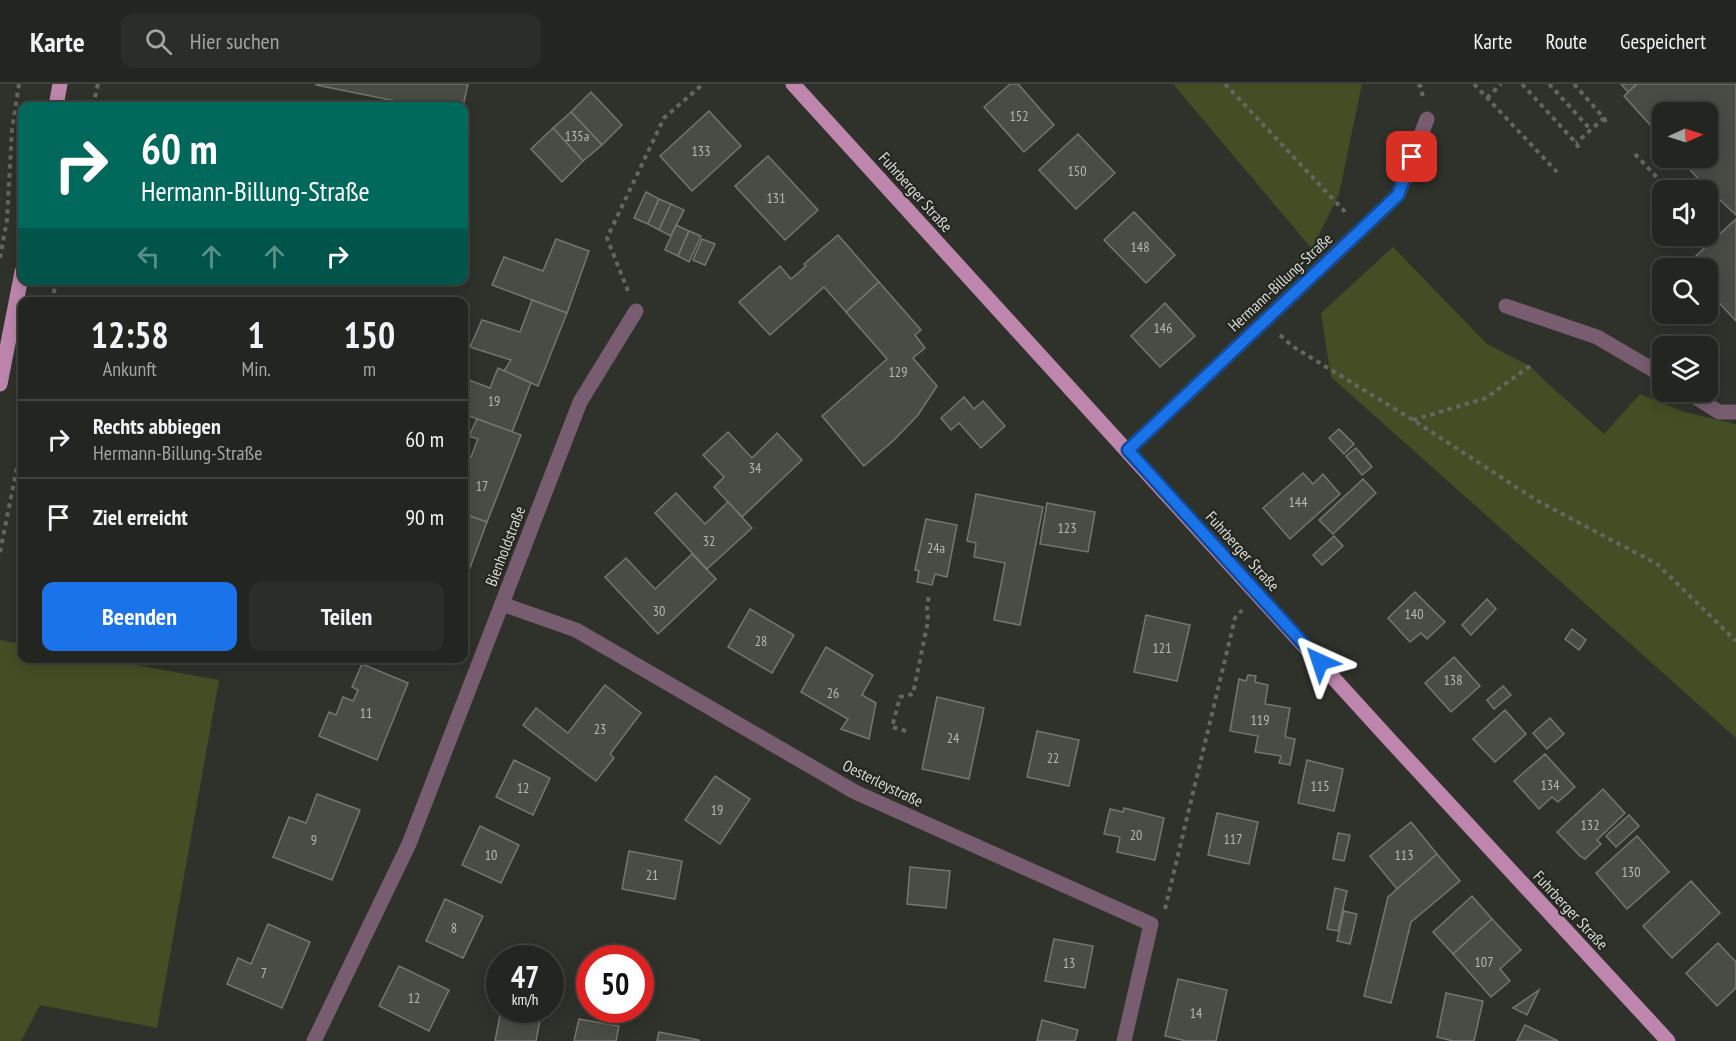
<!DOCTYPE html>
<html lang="de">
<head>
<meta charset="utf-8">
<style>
	:root { --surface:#232520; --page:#2b2d29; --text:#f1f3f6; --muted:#a3a5a5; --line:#40423e; --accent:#1a73e8 }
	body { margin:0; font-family:"PT Sans Narrow",sans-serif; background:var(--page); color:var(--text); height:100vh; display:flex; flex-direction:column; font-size:22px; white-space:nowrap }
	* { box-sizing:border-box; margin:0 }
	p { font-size:20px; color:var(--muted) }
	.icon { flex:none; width:33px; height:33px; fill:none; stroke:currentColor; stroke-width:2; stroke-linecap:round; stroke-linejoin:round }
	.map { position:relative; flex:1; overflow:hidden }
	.panel { position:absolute; left:18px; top:213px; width:450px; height:366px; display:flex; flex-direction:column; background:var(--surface); border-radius:12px; box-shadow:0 3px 15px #0003,0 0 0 2px var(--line) }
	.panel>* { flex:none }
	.hud { position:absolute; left:18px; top:18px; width:450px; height:183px; border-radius:12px; box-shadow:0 3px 15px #0003,0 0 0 2px var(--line); background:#00695c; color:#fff; overflow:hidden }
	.needle { width:39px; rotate:87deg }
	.fabs { position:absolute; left:1652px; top:18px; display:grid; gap:12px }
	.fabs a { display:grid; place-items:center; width:66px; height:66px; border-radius:12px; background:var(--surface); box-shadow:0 3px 15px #0003,0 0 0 2px var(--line); font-size:30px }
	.speed { position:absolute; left:486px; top:861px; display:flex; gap:12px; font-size:30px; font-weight:700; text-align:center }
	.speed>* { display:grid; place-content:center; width:78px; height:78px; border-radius:50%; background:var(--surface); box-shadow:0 3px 15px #0003,0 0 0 2px var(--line); line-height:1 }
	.speed small { font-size:15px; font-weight:400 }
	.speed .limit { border:9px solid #d22; background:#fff; color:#111 }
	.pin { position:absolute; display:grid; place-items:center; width:51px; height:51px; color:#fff; margin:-26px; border-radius:12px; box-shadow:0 3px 9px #0006 }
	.me { position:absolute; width:66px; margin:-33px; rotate:318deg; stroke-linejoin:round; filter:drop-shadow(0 0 4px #0008) }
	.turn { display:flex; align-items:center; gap:21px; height:126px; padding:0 24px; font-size:27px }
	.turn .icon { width:78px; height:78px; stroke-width:2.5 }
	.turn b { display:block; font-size:42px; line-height:51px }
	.lanes { display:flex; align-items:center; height:57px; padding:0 24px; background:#0003; justify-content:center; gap:30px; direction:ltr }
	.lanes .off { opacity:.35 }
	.eta { display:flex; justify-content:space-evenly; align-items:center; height:102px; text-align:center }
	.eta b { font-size:36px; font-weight:700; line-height:42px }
	.button { display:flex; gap:12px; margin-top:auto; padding:12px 24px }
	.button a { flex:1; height:69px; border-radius:12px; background:var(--accent); color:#fff; font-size:24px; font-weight:700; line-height:69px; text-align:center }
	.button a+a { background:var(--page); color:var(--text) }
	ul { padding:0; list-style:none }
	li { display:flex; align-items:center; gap:18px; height:78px; padding:0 24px; border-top:2px solid var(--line) }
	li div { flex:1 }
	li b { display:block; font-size:22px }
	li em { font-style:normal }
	header { display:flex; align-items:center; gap:36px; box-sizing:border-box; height:84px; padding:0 30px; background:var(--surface); border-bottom:2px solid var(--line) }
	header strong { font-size:28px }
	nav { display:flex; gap:33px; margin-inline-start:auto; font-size:21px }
	.search { width:420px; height:54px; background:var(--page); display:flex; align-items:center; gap:15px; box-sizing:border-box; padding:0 21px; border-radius:12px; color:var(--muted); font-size:22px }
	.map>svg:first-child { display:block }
</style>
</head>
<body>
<header>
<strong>Karte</strong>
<div class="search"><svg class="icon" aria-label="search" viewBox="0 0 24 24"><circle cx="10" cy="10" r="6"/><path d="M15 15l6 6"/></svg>Hier suchen</div>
<nav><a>Karte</a><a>Route</a><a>Gespeichert</a></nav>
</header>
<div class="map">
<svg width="1736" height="957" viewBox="0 0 1736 957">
	<rect width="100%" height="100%" fill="#2f312b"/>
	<g fill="#434e24">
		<path d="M1173 0H1362L1339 110 1312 165Z"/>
		<path d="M1393 163 1487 260 1530 282 1545 297 1604 350 1640 310 1685 328 1736 340V654L1331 293 1321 229Z"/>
		<path d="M0 556 22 560V574L102 575 219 596 157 944 40 921 21 957H0Z"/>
	</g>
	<g fill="#494c44" stroke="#74766f" stroke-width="1.5">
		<path d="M316 0H468L463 22H420L316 1Z"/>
		<path d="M1010 0H1018L1054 41 1024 68 984 23Z"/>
		<path d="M1621 0H1637L1628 8Z"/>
		<path d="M1637 0H1736V131L1704 101 1679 74H1707V28H1662V54L1624 12Z"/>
		<path d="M591 8 622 41 602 61 571 28Z"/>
		<path d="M709 27 741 62 692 107 660 72Z"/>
		<path d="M571 28 602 61 583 77 553 44Z"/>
		<path d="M553 44 583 77 562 98 531 65Z"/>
		<path d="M1078 50 1115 89 1076 125 1039 86Z"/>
		<path d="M768 72 818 126 785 156 735 102Z"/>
		<path d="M646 108 659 115 648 140 634 134Z"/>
		<path d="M659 115 671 120 659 146 648 140Z"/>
		<path d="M671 120 684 126 671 152 659 146Z"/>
		<path d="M1134 128 1175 171 1146 199 1104 156Z"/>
		<path d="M1736 135V237L1707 206V184H1687L1685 182Z"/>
		<path d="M676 141 689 147 678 172 665 166Z"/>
		<path d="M689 147 701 152 689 178 678 172Z"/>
		<path d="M838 151 879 198 846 228 824 203 770 251 739 218 780 182 791 195 806 182 804 180Z"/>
		<path d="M556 155 589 167 567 229 492 201 504 173 543 187Z"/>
		<path d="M702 155 715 160 705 181 693 176Z"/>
		<path d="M879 198 921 246 915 251 925 264 913 274 937 302 918 331 894 356 864 382 822 332 887 275 846 228Z"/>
		<path d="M532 216 567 229 538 302 504 287 511 276 470 263 482 236 520 248Z"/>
		<path d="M1165 219 1195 252 1160 283 1131 252Z"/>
		<path d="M498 284 531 299 512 348 464 330V294L490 304Z"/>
		<path d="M964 313 974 325 983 317 1005 342 981 364 959 339 951 346 941 334Z"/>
		<path d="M477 335 521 351 487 438 464 430V370L471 373 478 355 469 352Z"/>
		<path d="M1339 345 1354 360 1344 370 1329 354Z"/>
		<path d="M728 348 752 374 777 349 802 376 742 433 714 403 724 393 703 371Z"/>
		<path d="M1356 364 1372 383 1362 391 1346 372Z"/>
		<path d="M1303 389 1313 400 1323 390 1340 410 1290 455 1263 424Z"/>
		<path d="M1363 395 1376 409 1333 450 1319 436Z"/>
		<path d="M676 409 705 440 728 418 752 444 707 485 655 429Z"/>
		<path d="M976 410 1043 423 1020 541 994 536 1005 479 974 473 976 459 967 457Z"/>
		<path d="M1047 419 1095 428 1088 468 1040 460Z"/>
		<path d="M464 430 487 438 464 500Z"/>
		<path d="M926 435 957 441 947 493 935 490 932 501 917 498 919 487 915 486Z"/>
		<path d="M1334 452 1343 462 1322 481 1313 471Z"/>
		<path d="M692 470 716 495 658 550 605 493 626 474 655 505Z"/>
		<path d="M1415 508 1445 538 1427 555 1421 549 1410 558 1388 534Z"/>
		<path d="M1487 515 1496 525 1471 551 1462 541Z"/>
		<path d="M750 525 794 551 772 589 728 563Z"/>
		<path d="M1146 531 1190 541 1177 597 1134 588Z"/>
		<path d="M1572 545 1586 556 1579 566 1565 555Z"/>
		<path d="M826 563 873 591 862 611 876 619 869 655 841 645 848 635 801 608Z"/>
		<path d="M1454 573 1480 602 1451 628 1425 599Z"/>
		<path d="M362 580 408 599 377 676 319 652 329 628 336 631 343 613 353 617 358 606 352 603Z"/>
		<path d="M1248 591 1256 592 1255 598 1268 601 1265 620 1290 624 1285 653 1295 655 1290 681 1279 679 1281 672 1255 668 1258 652 1230 647 1239 595 1246 597Z"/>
		<path d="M605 601 641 629 610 670 614 674 596 697 523 641 536 624 568 649Z"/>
		<path d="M1503 602 1511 611 1494 625 1487 616Z"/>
		<path d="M937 613 984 624 969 695 922 685Z"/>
		<path d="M1505 626 1526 650 1495 678 1473 655Z"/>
		<path d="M1550 634 1564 650 1547 665 1533 649Z"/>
		<path d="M1037 647 1079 656 1069 702 1027 693Z"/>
		<path d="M1545 670 1575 703 1558 718 1552 713 1539 725 1514 697Z"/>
		<path d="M514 676 550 694 533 731 496 713Z"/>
		<path d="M1307 676 1343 685 1334 727 1298 719Z"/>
		<path d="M715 692 750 715 720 760 685 736Z"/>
		<path d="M1603 705 1625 729 1597 756 1601 760 1585 775 1580 772 1557 748Z"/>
		<path d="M317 710 360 726 332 796 273 773 289 733 306 739Z"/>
		<path d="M1124 724 1164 734 1155 776 1117 768 1120 753 1104 750 1110 725 1123 728Z"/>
		<path d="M1217 729 1258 738 1249 780 1208 771Z"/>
		<path d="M1629 731 1639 742 1616 763 1606 752Z"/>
		<path d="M1411 738 1437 770 1397 805 1370 772Z"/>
		<path d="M480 742 519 761 501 799 462 781Z"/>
		<path d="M1338 749 1350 751 1344 777 1333 775Z"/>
		<path d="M1637 752 1669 788 1627 825 1596 789Z"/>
		<path d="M629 767 682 777 675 815 622 805Z"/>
		<path d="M1437 770 1460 797 1411 838 1391 919 1364 912 1388 813Z"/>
		<path d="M910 783 950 787 946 824 907 820Z"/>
		<path d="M1691 797 1720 829 1672 874 1643 842Z"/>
		<path d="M1335 804 1347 807 1338 847 1327 845Z"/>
		<path d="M1472 812 1492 835 1453 870 1433 848Z"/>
		<path d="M445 815 483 832 463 874 426 857Z"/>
		<path d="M1344 827 1357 830 1350 860 1337 857Z"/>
		<path d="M1492 835 1521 866 1500 885 1510 897 1491 913 1453 870Z"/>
		<path d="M268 840 310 858 282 924 227 900 238 874 251 880Z"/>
		<path d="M1054 855 1093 862 1085 904 1045 897Z"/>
		<path d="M1718 859 1736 878V904L1717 922 1686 889Z"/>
		<path d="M399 882 449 906 429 947 379 922Z"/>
		<path d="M1178 895 1227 906 1216 957H1186L1165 952Z"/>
		<path d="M1539 906 1527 931 1513 924Z"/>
		<path d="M1446 909 1483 917 1474 957H1453L1437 953Z"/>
		<path d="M501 926H542L536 957H495Z"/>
		<path d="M579 935 619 942 616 957H574Z"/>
		<path d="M1042 936 1078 946 1075 957H1037Z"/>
		<path d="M1525 941 1558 957H1517Z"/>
		<path d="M659 948 699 956V957H657Z"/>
	</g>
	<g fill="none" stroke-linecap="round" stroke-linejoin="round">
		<g stroke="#646660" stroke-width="4" stroke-dasharray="4.5 4.5" stroke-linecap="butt">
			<path d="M1225 0 1347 130"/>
			<path d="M1418 0 1421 3 1423 14"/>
			<path d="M1474 0 1557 88"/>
			<path d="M1522 0 1576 59 1580 66"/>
			<path d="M1549 0 1591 46"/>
			<path d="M1574 0 1604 34 1576 59"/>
			<path d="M1487 14 1501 0"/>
			<path d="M93 22 98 0"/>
			<path d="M1604 34 1607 40"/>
			<path d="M1635 70 1664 101"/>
			<path d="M0 174 7 136 12 45 19 0"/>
			<path d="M628 207 607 154 664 34 703 0"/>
			<path d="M52 218 56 196"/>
			<path d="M1280 251 1292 262 1413 336 1536 416 1657 480 1736 557"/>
			<path d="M1413 336 1486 314 1530 282"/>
			<path d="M0 468 22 359"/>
			<path d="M906 647 892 643 900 613 913 610 928 537 927 523 929 510"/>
			<path d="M1165 825 1235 534 1242 526"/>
		</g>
		<g stroke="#785c6f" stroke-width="15">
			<path d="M1506 222 1597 253 1662 291"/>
			<path d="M1687 308 1719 328H1736"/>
			<path d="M1128 366 1398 111 1427 35"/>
			<path d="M502 520 576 546 855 708 1151 840 1124 957"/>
			<path d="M314 957 409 760 580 318 636 227"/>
		</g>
		<g stroke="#be86ad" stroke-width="15">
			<path d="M793 0 1388 654 1668 957"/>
			<path d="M56 22 60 0"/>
			<path d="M0 300 22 188"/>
		</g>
	</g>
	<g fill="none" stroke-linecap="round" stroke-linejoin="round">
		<defs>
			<path id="route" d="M1320 578 1128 366 1398 111 1412 73"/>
		</defs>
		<use href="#route" stroke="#114b97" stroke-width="15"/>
		<use href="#route" stroke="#1a73e8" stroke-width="10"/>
	</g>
	<g text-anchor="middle" stroke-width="4.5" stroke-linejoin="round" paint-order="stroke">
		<g font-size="14" fill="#b6b7b2">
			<text x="1019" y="37">152</text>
			<text x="577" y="57">135a</text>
			<text x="701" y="72">133</text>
			<text x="1077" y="92">150</text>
			<text x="776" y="119">131</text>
			<text x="1140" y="168">148</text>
			<text x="1163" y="249">146</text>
			<text x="898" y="293">129</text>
			<text x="494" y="322">19</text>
			<text x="755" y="389">34</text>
			<text x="482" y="407">17</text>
			<text x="1298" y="423">144</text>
			<text x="1067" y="449">123</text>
			<text x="709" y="462">32</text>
			<text x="936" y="469">24a</text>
			<text x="659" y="532">30</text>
			<text x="1414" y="535">140</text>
			<text x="761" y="562">28</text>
			<text x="1162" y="569">121</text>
			<text x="1453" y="601">138</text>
			<text x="833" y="614">26</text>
			<text x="366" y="634">11</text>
			<text x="1260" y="641">119</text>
			<text x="600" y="650">23</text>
			<text x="953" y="659">24</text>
			<text x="1053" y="679">22</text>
			<text x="1550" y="706">134</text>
			<text x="1320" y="707">115</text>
			<text x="523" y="709">12</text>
			<text x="717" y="731">19</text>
			<text x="1590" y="746">132</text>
			<text x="1136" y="756">20</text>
			<text x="1233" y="760">117</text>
			<text x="314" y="761">9</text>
			<text x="491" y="776">10</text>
			<text x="1404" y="776">113</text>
			<text x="1631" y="793">130</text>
			<text x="652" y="796">21</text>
			<text x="454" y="849">8</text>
			<text x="1484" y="883">107</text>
			<text x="1069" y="884">13</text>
			<text x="264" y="894">7</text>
			<text x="414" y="919">12</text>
			<text x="1196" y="934">14</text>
		</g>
		<g font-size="16" fill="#dadbd7" stroke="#252721">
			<text transform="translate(916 108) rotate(48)" y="6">Fuhrberger Straße</text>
			<text transform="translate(1280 198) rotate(-43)" y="6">Hermann-Billung-Straße</text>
			<text transform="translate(505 462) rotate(-69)" y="6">Bienholdstraße</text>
			<text transform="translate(1243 467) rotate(48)" y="6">Fuhrberger Straße</text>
			<text transform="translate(883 699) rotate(26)" y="6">Oesterleystraße</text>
			<text transform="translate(1571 826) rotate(47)" y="6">Fuhrberger Straße</text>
		</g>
	</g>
</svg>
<div class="fabs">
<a><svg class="needle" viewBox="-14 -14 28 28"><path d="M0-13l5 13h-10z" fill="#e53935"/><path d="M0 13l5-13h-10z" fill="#a3a5a5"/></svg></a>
<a><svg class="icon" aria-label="sound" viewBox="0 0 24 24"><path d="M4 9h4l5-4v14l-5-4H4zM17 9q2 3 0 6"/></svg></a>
<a><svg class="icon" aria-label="search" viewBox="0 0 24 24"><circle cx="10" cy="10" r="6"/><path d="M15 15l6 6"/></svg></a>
<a><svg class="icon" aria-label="layers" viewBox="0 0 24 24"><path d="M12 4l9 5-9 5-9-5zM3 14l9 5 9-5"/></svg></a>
</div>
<div class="speed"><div>47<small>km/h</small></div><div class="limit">50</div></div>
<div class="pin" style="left:1412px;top:73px;background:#d93025"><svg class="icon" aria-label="arrive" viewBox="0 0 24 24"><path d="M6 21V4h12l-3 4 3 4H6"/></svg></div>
<svg class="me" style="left:1320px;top:578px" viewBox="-20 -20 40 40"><path d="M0-17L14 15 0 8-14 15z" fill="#1a73e8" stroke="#fff" stroke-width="4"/></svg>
<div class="hud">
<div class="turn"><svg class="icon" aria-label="right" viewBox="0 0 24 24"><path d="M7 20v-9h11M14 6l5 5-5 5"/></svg><div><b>60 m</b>Hermann-Billung-Straße</div></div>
<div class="lanes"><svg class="icon off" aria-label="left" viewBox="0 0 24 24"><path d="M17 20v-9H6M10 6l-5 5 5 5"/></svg><svg class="icon off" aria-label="ahead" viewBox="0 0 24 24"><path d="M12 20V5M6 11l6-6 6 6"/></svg><svg class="icon off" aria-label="ahead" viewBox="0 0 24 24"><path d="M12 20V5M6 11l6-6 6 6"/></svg><svg class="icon" aria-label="right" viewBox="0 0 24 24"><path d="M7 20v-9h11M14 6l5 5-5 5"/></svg></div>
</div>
<section class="panel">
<div class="eta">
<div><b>12:58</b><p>Ankunft</p></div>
<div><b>1</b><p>Min.</p></div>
<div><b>150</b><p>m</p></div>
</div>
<ul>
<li><svg class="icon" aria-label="right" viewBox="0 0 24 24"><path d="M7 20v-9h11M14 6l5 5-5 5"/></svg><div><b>Rechts abbiegen</b><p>Hermann-Billung-Straße</p></div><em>60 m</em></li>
<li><svg class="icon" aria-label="arrive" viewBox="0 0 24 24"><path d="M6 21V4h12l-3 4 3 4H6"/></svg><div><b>Ziel erreicht</b></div><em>90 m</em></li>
</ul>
<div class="button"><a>Beenden</a><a>Teilen</a></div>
</section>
</div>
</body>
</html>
